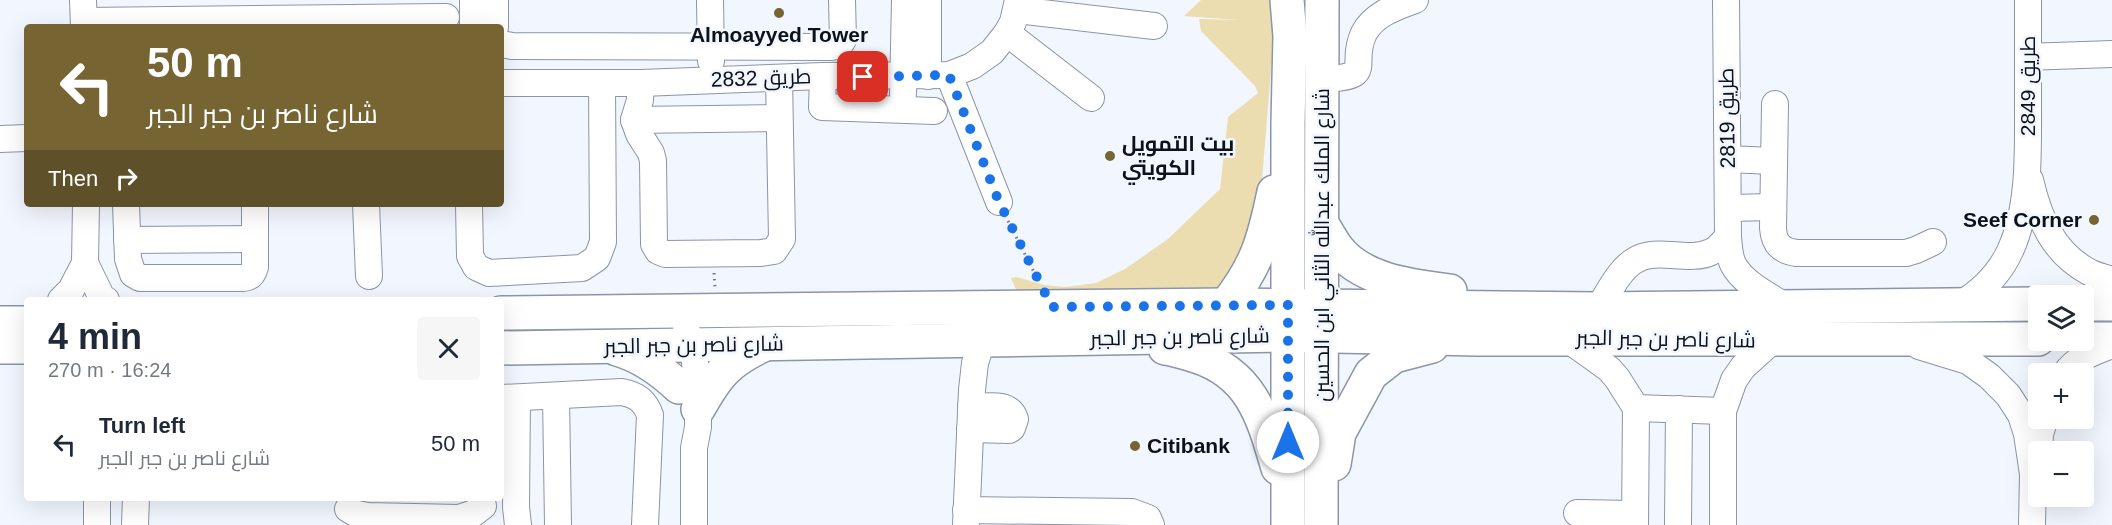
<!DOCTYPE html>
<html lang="en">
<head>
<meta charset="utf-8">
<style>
	:root { --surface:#fff; --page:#f6f6f7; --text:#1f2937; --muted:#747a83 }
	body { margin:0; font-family:Helvetica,Cairo,sans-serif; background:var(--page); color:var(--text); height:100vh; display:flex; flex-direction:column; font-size:22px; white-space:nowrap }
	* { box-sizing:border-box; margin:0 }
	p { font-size:20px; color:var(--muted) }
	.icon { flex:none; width:33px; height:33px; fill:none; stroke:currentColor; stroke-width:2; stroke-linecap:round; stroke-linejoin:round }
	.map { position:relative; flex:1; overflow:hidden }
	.drawer { position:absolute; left:24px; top:297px; width:480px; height:204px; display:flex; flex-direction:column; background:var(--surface); border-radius:6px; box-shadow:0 6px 24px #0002 }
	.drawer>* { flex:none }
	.guide { position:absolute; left:24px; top:24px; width:480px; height:183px; border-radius:6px; box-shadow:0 6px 24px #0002; background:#766533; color:#fff; overflow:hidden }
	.controls { position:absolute; left:2028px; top:285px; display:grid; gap:12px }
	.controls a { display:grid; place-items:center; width:66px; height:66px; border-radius:6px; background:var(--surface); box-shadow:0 6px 24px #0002; font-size:30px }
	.pin { position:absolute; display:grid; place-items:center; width:51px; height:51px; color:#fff; margin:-26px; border-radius:12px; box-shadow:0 3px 9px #0006 }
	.me { position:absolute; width:66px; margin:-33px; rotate:0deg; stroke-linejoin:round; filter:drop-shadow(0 0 4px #0008) }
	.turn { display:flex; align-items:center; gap:21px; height:126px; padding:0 24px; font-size:27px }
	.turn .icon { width:78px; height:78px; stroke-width:2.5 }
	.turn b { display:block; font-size:42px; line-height:51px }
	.then { display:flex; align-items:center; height:57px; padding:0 24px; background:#0003; gap:12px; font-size:22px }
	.round { display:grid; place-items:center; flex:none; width:63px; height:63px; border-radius:6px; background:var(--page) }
	.summary { display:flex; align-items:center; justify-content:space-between; height:102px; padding:0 24px }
	h1 { font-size:36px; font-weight:800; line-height:45px }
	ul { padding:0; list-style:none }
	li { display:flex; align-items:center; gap:18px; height:90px; padding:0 24px }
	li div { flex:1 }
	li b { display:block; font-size:22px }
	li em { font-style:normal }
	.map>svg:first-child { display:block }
</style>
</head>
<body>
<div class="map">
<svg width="2112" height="525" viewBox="0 0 2112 525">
	<rect width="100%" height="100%" fill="#f1f6ff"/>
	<path fill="#ecddb0" d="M1201 0H1273L1275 22 1262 180 1254 227 1228 282 1211 293 1018 294 1011 278 1017 277 1044 285 1066 287 1096 283 1125 269 1168 239 1220 189 1228 117 1258 93 1255 86 1201 31 1199 19 1238 20 1184 16Z"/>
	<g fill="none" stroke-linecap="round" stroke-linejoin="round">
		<defs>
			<g id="minor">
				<path d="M83 0 84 27"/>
				<path d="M710 0 711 61"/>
				<path d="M928 0V76"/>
				<path d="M1726 0 1728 237C1729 246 1729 256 1733 264 1743 284 1770 296 1788 308"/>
				<path d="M1017 10 1154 26"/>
				<path d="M84 21 446 17"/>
				<path d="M473 27V0"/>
				<path d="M495 27V0"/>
				<path d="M1007 33 1091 98"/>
				<path d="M501 44 512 46 832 47 840 44 843 40 842 0"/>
				<path d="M2028 57 2112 54"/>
				<path d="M949 75 999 202"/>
				<path d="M823 76 822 107 934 111"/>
				<path d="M1322 79C1378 77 1348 66 1364 33 1374 14 1396 7 1415 0"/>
				<path d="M501 83H641L823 76 949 75 972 66 992 52 1007 33 1013 22 1018 0"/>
				<path d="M641 83 640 100 634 120 639 134 651 153 653 161 654 244 658 251 665 254 761 253 774 251 782 239 779 79"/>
				<path d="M903 94 905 0"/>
				<path d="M1775 104 1773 228C1774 244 1781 251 1797 253H1906L1916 250 1933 242"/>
				<path d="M634 120 779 118"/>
				<path d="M0 139 27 138"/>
				<path d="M1728 159 1773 161"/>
				<path d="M2030 180C2039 218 2052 252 2089 272 2096 276 2105 277 2112 280"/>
				<path d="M86 204 85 263 102 298 106 300"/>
				<path d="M126 204 128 259 133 274 140 278H241C249 278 253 275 255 267V204"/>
				<path d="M366 204 369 276"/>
				<path d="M469 204 470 256 476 267 489 273 582 268 597 258 603 242 602 83"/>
				<path d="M1729 208 1773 207"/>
				<path d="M127 240 255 239"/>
				<path d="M61 300 71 290 85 263"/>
				<path d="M1961 304C1982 291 1999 275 2010 251 2030 208 2028 153 2028 106 2028 71 2028 35 2028 0"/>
				<path d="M1598 309C1608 294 1618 271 1634 261 1656 246 1688 263 1711 252 1718 249 1723 242 1728 237"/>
				<path d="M686 330 694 346 698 409V427L694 448V525"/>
				<path d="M1566 338 1609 369 1617 378 1636 408 1635 525"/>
				<path d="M1919 346 1968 361 1989 376 2008 395 2021 415 2027 434 2033 474 2032 525"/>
				<path d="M2065 374C2077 357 2094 352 2112 345"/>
				<path d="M556 396 558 525"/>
				<path d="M501 398 622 392C637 395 645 401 650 415L645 525"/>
				<path d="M517 398 516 507 518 525"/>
				<path d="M1636 408 1723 411"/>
				<path d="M970 429 1009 430 1012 428 1015 419C1009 401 986 407 971 407"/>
				<path d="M2039 452 2040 434 2045 418"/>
				<path d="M97 498V525"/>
				<path d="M348 509 357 514 368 516 459 518 474 513 483 506"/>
				<path d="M966 510 1132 512 1148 518 1151 525"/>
				<path d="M1577 513 1635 514"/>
				<path d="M135 525 136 498"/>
				<path d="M966 525 972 390 975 363 982 341"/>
				<path d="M1678 525 1679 409"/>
				<path d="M1723 525V411L1734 380 1743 367 1773 340"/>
			</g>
			<g id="major">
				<path d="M1287 0 1290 36 1288 123V525"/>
				<path d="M1322 224C1327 232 1332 241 1337 248 1362 281 1412 286 1450 291"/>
				<path d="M2084 304H2112"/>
				<path d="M1226 305C1257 266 1264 240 1274 192"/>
				<path d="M501 313 1226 305 1598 309 2038 304"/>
				<path d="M0 323H27"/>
				<path d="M2084 339H2112"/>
				<path d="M0 347H27"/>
				<path d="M501 348 1288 335 1477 339H2038"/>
				<path d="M1165 348C1175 349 1186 353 1196 356 1252 374 1263 417 1278 468"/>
				<path d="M617 349C642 356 661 370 679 387"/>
				<path d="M698 409C717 375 727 362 763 345"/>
				<path d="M1334 464 1339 433 1371 374 1394 356 1432 346"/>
				<path d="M1321 525 1322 0"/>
			</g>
		</defs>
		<use href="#minor" stroke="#8b95a8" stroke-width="28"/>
		<use href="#major" stroke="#8b95a8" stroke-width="36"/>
		<g stroke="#757981" stroke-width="3" stroke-dasharray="1.5 4.5" stroke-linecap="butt">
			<path d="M1008 221 1039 282"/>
			<path d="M714 273 715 287"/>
		</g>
		<use href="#minor" stroke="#fff" stroke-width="26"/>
		<use href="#major" stroke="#fff" stroke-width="33"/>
	</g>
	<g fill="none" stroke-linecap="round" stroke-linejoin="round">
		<path stroke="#1a73e8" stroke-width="10" stroke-dasharray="0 18" d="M863 77 949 75 999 202 1052 307 1288 305V442"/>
	</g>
	<g fill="#766533" stroke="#f1f6ff" stroke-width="2">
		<circle cx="779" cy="13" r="6"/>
		<circle cx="1110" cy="156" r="6"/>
		<circle cx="2094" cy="220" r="6"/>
		<circle cx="1135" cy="446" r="6"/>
	</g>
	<g text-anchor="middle" stroke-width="5" stroke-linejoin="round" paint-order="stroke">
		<g font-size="21" font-weight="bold" fill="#0d1118" stroke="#f1f6ff" text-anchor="start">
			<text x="779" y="42" text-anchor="middle">Almoayyed Tower</text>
			<text x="1122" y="151">بيت التمويل<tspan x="1122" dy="24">الكويتي</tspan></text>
			<text x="2082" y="227" text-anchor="end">Seef Corner</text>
			<text x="1147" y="453">Citibank</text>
		</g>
		<g font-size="21" fill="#0d1118" stroke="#f1f6ff">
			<text transform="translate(761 78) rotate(-2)" y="7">طريق 2832</text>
			<text transform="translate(2028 86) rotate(-90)" y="7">طريق 2849</text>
			<text transform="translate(1727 118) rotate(-91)" y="7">طريق 2819</text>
			<text transform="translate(1322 245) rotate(-90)" y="7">شارع الملك عبدالله الثاني ابن الحسين</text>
			<text transform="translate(1180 337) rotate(-1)" y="7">شارع ناصر بن جبر الجبر</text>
			<text transform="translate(1666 339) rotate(1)" y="7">شارع ناصر بن جبر الجبر</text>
			<text transform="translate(694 345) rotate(-1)" y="7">شارع ناصر بن جبر الجبر</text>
		</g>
	</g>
</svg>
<div class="controls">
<a><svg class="icon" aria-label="layers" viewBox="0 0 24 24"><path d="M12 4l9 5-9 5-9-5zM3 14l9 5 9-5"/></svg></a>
<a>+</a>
<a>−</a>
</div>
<div class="pin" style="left:863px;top:77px;background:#d93025"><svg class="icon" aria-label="arrive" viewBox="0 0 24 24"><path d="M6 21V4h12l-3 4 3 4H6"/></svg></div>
<svg class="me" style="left:1288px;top:442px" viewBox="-20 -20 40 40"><circle r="19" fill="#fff"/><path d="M0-13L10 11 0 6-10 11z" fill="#1a73e8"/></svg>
<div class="guide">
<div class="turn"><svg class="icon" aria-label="left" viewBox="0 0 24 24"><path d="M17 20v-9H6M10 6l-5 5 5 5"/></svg><div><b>50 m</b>شارع ناصر بن جبر الجبر</div></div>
<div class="then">Then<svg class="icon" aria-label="right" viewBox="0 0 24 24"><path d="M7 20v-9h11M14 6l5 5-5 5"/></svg></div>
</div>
<section class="drawer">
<div class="summary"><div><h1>4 min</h1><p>270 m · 16:24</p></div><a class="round"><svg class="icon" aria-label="close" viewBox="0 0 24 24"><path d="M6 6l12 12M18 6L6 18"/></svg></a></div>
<ul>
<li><svg class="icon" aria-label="left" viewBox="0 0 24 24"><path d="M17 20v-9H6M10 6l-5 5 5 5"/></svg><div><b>Turn left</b><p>شارع ناصر بن جبر الجبر</p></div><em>50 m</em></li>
</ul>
</section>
</div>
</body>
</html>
